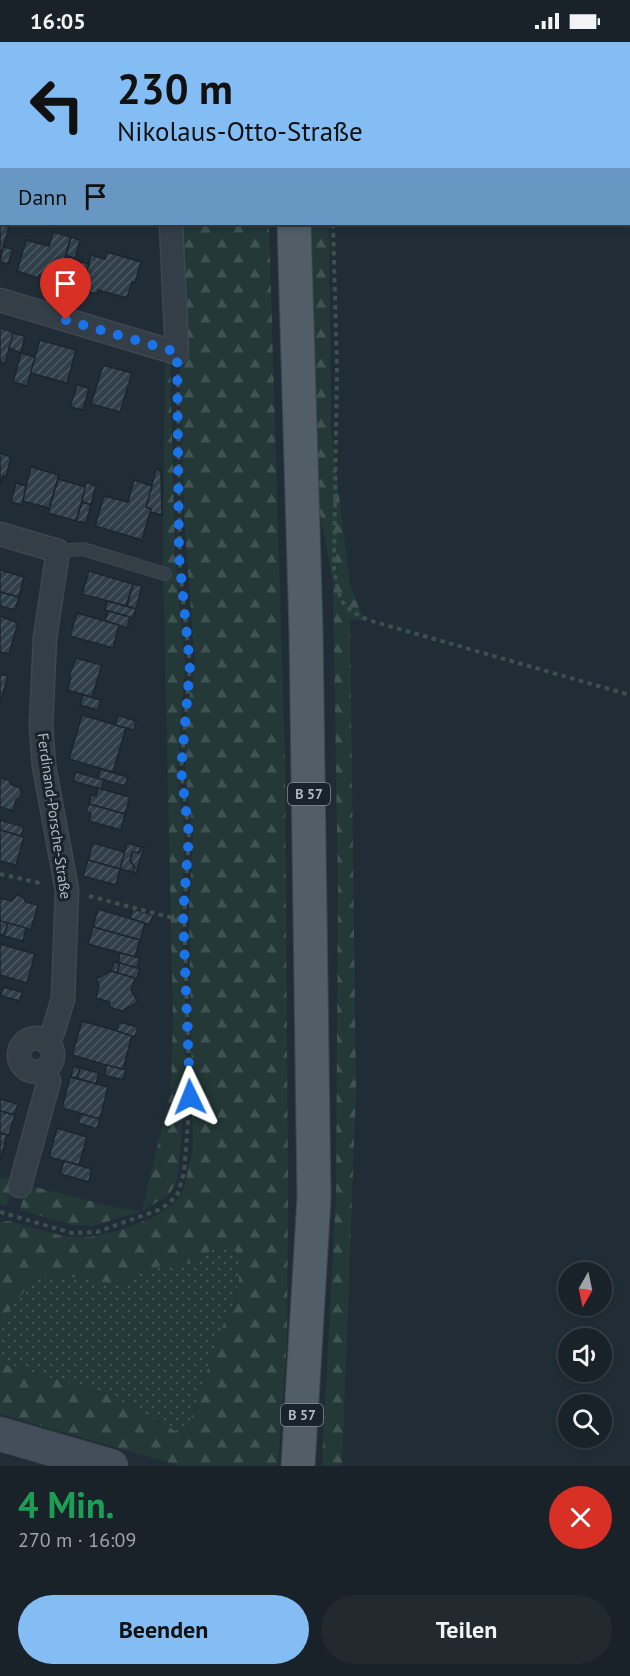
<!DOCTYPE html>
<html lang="de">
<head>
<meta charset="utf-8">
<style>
	:root { --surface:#192228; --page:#222a30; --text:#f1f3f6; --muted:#9fa4a8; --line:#373f45; --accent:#84bdf4 }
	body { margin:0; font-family:"PT Sans",sans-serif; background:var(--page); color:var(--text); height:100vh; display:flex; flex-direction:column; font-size:22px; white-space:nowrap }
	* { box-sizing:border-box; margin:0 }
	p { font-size:20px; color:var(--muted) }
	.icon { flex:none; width:33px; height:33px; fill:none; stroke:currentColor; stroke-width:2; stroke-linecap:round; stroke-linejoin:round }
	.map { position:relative; height:1424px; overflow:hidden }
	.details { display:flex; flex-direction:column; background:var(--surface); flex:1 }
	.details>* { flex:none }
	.top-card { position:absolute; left:0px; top:0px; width:630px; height:183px; box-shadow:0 3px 9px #0003,0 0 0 2px var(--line); background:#84bdf4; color:#111; overflow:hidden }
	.needle { width:39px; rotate:189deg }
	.tools { position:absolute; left:558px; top:1220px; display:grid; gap:12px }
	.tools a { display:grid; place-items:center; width:54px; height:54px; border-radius:50%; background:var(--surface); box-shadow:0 3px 9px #0003,0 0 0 2px var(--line); font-size:30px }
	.pin { position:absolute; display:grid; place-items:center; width:51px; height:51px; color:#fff; margin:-62px -26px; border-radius:50% 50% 50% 0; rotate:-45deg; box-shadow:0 0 6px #0007 }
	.pin .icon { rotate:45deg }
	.me { position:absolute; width:66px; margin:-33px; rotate:358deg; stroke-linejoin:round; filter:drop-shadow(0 0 4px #0008) }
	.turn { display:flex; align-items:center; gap:21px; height:126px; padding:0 18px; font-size:27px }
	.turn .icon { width:78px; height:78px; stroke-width:2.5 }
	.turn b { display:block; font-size:42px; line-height:51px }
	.then { display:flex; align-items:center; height:57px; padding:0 18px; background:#0003; gap:12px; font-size:22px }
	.round { display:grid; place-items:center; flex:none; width:63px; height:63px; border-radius:32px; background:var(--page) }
	.headline { display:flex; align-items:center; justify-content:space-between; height:102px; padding:0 18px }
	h1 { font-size:36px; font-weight:600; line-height:45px; color:#1e9e55 }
	.cta { display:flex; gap:12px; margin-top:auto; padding:12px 18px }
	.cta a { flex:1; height:69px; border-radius:36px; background:var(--accent); color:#111; font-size:24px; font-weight:600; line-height:69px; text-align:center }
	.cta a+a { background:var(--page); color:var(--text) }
	.status { display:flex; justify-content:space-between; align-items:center; height:42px; padding:0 30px; background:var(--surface); direction:ltr }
	.status svg { height:16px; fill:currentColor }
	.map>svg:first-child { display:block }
</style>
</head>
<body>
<div class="status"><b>16:05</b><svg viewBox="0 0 49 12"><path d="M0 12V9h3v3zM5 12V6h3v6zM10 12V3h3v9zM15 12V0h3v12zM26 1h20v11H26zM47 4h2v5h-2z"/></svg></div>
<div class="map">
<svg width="630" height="1424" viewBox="0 0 630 1424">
	<defs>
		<pattern id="grass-dots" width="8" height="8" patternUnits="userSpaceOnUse" patternTransform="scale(1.5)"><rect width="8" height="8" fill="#233837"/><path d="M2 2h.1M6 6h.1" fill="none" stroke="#405352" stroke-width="1.8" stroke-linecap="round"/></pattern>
		<pattern id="forest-firs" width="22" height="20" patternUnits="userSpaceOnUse" patternTransform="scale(1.5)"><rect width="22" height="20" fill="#233837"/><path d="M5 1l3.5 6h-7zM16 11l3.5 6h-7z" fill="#405352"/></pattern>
		<pattern id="building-hatch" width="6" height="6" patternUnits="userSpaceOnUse" patternTransform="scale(1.5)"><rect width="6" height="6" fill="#303f4a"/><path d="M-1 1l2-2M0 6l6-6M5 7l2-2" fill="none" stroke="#4b5962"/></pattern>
	</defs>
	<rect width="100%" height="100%" fill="#212d36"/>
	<path fill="url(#grass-dots)" d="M224 1202 238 1210 240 1227 235 1260 222 1285 185 1394 107 1352 0 1321V1280L28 1244 40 1233 73 1235 120 1243 135 1233 167 1222H185Z"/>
	<g fill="url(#forest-firs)">
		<path d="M176 182H269L285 721 288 1145 287 1297 278 1424H180L0 1372V1321L107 1352 185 1394 222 1285 236 1260 240 1227 238 1211 224 1202 185 1222H167L135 1233 120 1243 73 1235 40 1233 28 1244 0 1280V1180L9 1179 63 1194 90 1195 117 1189 152 1176 174 1162 184 1146 193 1107 189 868 193 794 185 730 187 671 195 621 184 475Z"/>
		<path d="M306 182H329L331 389 350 542 364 579 350 577 356 1049 342 1424H322L336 1152 338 848 333 540 315 445Z"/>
		<path d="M165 317 170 319 175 511 185 622 177 734 185 791 181 873 186 978 181 1103 177 1137 170 1152 142 1169 92 1184 72 1183 20 1168 27 1143 118 1166 142 1169 171 1048 173 977 163 519Z"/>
		<path d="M0 1135 17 1139 6 1164 0 1163Z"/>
	</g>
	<g fill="url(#building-hatch)" stroke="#1c252e" stroke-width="1.5">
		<path d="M0 54 2 55V103L0 102Z"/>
		<path d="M0 177 2 182H10L0 216Z"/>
		<path d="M53 190 71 195 58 239 39 233 38 236 17 229 26 198 49 204Z"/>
		<path d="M71 195 80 198 75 216 66 214Z"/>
		<path d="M3 205 13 207 8 222 0 220Z"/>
		<path d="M107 210 141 220 135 241 132 240 127 256 98 248 97 252 81 248 91 213 105 217Z"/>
		<path d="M66 214 75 216 68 240 59 237Z"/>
		<path d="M74 218 89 222 83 244 68 240Z"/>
		<path d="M0 286 14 290 5 321 0 320Z"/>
		<path d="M13 291 25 294 21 311 9 306Z"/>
		<path d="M40 298 76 308 67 341 30 331Z"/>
		<path d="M21 311 35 315 27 344 13 340Z"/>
		<path d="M103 323 132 331 120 370 91 362Z"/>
		<path d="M77 343 89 346 83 368 70 365Z"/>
		<path d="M0 411 11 415 6 435 3 434 0 443Z"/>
		<path d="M31 425 59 433 49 466 22 459Z"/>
		<path d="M156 427 161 429 162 473 150 470 151 467 146 465Z"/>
		<path d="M58 437 86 445 76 479 48 471Z"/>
		<path d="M134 438 152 444 146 465 151 467 142 498 95 484 104 454 128 460Z"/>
		<path d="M86 440 96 444 91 463 82 460Z"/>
		<path d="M16 441 26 444 22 463 11 460Z"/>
		<path d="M82 460 91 463 86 481 76 479Z"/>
		<path d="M0 528 24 535 19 555 0 550Z"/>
		<path d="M89 529 133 542 126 564 82 552Z"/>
		<path d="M133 542 142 544 136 567 127 564Z"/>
		<path d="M0 550 19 555 15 568 0 564Z"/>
		<path d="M107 559 136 567 133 576 105 568Z"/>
		<path d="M108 569 130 575 127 586 105 579Z"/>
		<path d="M77 571 119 583 113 606 70 594Z"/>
		<path d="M0 574 18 581 9 612 0 610Z"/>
		<path d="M76 616 102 623 92 655 67 648 71 636 69 634Z"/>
		<path d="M0 632 8 634 0 662Z"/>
		<path d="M83 653 101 658 98 668 80 663Z"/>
		<path d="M82 673 126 686 113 730 69 717Z"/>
		<path d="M118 673 136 679 134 688 115 683Z"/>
		<path d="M100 727 128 735 125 744 98 736Z"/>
		<path d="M76 730 104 738 101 747 73 739Z"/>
		<path d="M0 736 9 738 12 743 19 745 22 750 20 755 16 758 13 769 0 765Z"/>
		<path d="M98 746 130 755 125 772 89 762 91 753 96 754Z"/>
		<path d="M89 762 125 772 121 788 89 779 91 771 86 770Z"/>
		<path d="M0 778 24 785 21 794 0 788Z"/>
		<path d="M0 788 24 795 16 823 0 819Z"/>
		<path d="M93 801 125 810 120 827 88 818Z"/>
		<path d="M127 801 141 805 139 811 133 810 131 813 130 818 135 826 133 830 120 827Z"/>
		<path d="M141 805H144L136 831 133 830 135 826 130 818 133 810 139 811Z"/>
		<path d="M88 818 120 827 116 843 83 834Z"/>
		<path d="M17 853 23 855 26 860 38 863 31 888 0 879V856L12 859Z"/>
		<path d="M98 867 145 881 140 898 93 885Z"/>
		<path d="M133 867 153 873 150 883 130 876Z"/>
		<path d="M0 879 8 881 4 894 0 892Z"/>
		<path d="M8 881 26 886 23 899 4 894Z"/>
		<path d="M93 885 140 898 135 915 88 902Z"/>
		<path d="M0 902 35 912 27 941 0 933Z"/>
		<path d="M120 911 140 916 137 926 118 921Z"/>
		<path d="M114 920 120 921 117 931 111 929Z"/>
		<path d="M120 921 140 927 136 938 117 931Z"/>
		<path d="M111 929 135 936 131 948 138 960 122 969 109 965 110 960 96 956 99 943 96 937Z"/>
		<path d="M3 945 22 950 20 959 1 954Z"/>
		<path d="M82 979 132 993 123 1028 72 1013Z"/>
		<path d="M119 980 138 985 135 995 117 989Z"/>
		<path d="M107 1023 126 1028 123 1038 104 1033Z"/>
		<path d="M73 1024 80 1026 77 1036 71 1035Z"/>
		<path d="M80 1026 99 1031 96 1042 77 1036Z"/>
		<path d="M70 1035 108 1045 100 1077 62 1066Z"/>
		<path d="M0 1057 18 1062 14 1073 0 1069Z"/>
		<path d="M0 1069 15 1073 9 1093 0 1091Z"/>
		<path d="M81 1072 100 1077 97 1087 78 1081Z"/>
		<path d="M57 1086 87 1095 79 1123 49 1115Z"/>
		<path d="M0 1091 7 1093 1 1117H0Z"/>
		<path d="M64 1119 92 1127 89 1140 60 1132Z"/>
	</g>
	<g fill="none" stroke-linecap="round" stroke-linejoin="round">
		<defs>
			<path id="lane" d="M58 509 83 507 165 532"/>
			<g id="street">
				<path d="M0 24H2"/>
				<path d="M0 258 177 311 171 182"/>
				<path d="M0 492 58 509 45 596 41 683 44 724 67 848 63 957 53 990 46 1000"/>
				<circle cx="36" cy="1013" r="17"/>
				<path d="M20 1144 49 1039 43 1028"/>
			</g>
			<path id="secondary" d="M0 1392 111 1424"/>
			<g id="primary">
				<path d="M289 0V2"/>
				<path d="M294 182 306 589 314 1156 298 1424"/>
			</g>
		</defs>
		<use href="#lane" stroke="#3e4751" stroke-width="14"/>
		<use href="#street" stroke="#3e4751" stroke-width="25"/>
		<use href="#secondary" stroke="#3e4751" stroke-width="35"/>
		<use href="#primary" stroke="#3e4751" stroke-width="35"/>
		<g stroke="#3b504f" stroke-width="4" stroke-dasharray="4.5 4.5" stroke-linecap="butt">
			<path d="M162 0V2"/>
			<path d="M327 0V2"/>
			<path d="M333 182 337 326 334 528C341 560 338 563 368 578L630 653"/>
			<path d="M178 332 180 526"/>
			<path d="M0 832 44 842"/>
			<path d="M89 854 184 879"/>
			<path d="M0 1170 72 1191 97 1190 161 1167 177 1154 184 1131 190 1055 184 873 189 793 181 728 190 624 181 536"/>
		</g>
		<use href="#lane" stroke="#343e47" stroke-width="12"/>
		<use href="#street" stroke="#343e47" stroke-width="22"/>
		<use href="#secondary" stroke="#424e5a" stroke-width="33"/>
		<use href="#primary" stroke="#525e67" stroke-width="33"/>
	</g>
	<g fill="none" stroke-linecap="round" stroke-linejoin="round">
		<path stroke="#1a73e8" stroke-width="10" stroke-dasharray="0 18" d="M66 278 177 310 179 514 190 624 181 728 189 793 183 873 190 1055"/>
	</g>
	<g text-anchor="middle" stroke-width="6" stroke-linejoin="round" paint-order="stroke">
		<g fill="#1a232c" stroke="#828c96" stroke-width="1.5">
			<rect x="288" y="741" width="42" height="22" rx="4.5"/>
			<rect x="281" y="1362" width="42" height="22" rx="4.5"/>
		</g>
		<g font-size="14" font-weight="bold" fill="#aeb9c4">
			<text x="309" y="757">B 57</text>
			<text x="302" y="1378">B 57</text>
		</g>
		<g font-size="15" fill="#aeb9c4" stroke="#1a232c">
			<text transform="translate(54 774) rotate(82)" y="5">Ferdinand-Porsche-Straße</text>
		</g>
	</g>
</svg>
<div class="tools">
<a><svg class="needle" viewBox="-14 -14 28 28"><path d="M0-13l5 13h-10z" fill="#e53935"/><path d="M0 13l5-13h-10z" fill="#9fa4a8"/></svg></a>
<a><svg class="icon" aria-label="sound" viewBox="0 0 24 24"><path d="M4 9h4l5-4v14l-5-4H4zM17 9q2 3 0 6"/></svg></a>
<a><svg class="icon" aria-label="search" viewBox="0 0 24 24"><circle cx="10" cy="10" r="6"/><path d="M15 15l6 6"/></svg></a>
</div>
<div class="pin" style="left:66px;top:278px;background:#d93025"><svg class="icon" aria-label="arrive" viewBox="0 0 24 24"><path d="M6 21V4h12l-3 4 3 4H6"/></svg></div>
<svg class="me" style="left:190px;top:1055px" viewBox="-20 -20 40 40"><path d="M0-17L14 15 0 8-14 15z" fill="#1a73e8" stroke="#fff" stroke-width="4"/></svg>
<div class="top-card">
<div class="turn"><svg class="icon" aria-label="left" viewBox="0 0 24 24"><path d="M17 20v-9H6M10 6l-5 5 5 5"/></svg><div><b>230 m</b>Nikolaus-Otto-Straße</div></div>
<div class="then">Dann<svg class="icon" aria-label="arrive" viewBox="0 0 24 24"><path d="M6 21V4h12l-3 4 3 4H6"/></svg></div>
</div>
</div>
<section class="details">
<div class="headline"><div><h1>4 Min.</h1><p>270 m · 16:09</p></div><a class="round" style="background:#d93025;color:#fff"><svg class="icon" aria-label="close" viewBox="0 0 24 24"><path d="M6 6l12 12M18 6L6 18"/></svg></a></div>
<div class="cta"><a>Beenden</a><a>Teilen</a></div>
</section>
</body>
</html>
